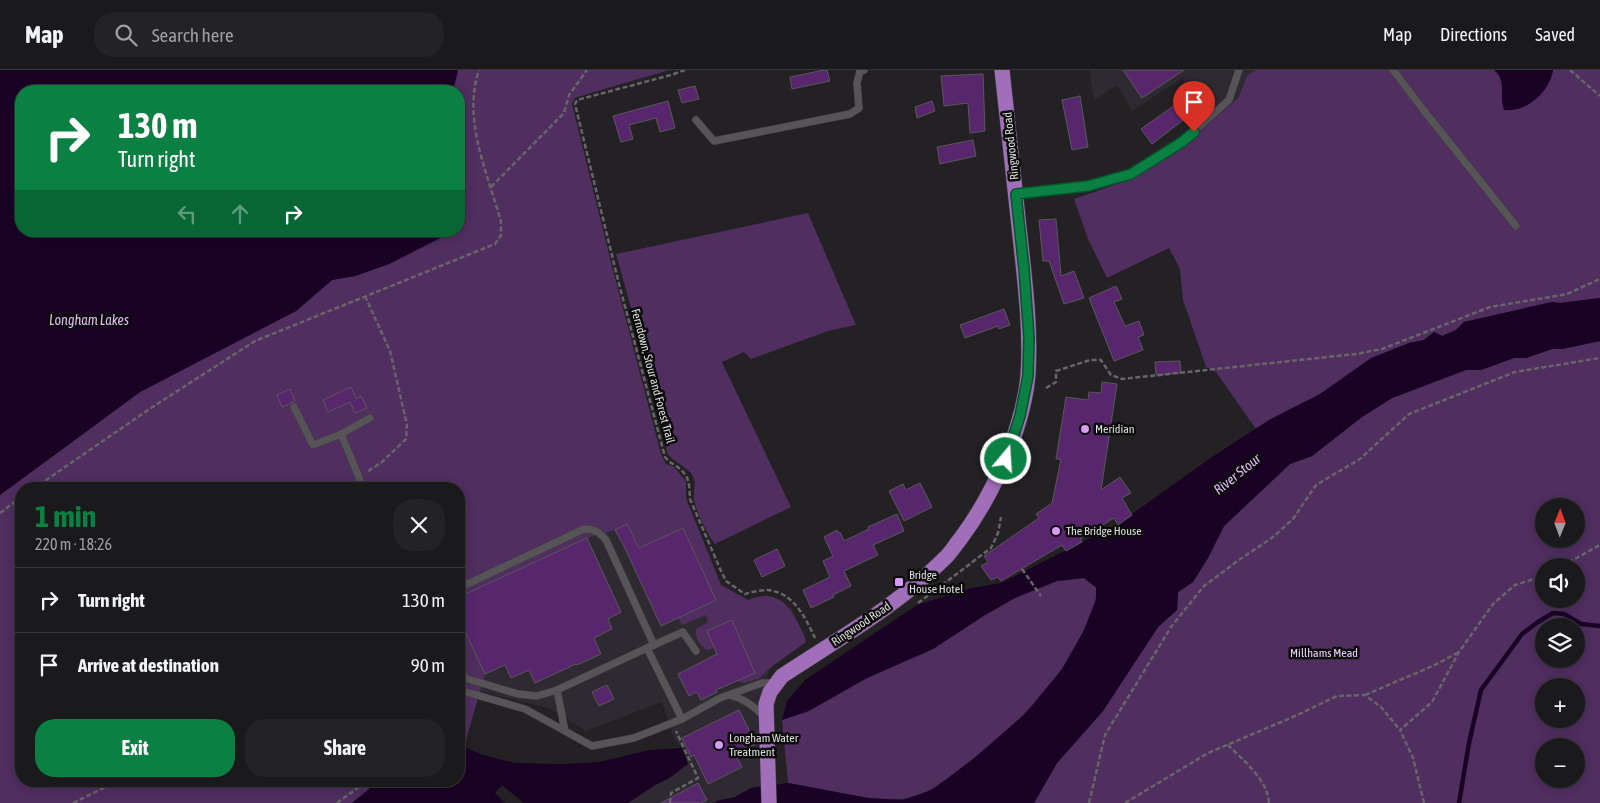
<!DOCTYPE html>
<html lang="en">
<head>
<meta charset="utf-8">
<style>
	:root { --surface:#1a191b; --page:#232224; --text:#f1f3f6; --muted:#9fa0a3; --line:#38383a; --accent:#0b8043 }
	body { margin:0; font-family:"Asap Condensed",sans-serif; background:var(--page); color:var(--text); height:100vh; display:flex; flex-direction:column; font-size:19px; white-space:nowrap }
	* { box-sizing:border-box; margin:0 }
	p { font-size:16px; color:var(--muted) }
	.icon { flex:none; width:28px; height:28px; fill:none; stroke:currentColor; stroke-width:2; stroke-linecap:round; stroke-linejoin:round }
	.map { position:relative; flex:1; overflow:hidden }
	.drawer { position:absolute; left:15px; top:412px; width:450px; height:305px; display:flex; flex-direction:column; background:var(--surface); border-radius:20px; box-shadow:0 2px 12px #0003,0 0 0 1px var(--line) }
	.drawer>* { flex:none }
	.guide { position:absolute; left:15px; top:15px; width:450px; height:152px; border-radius:20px; box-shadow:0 2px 12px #0003,0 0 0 1px var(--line); background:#0b8043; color:#fff; overflow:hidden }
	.needle { width:32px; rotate:1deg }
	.tools { position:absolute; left:1535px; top:428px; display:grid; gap:10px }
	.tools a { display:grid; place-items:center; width:50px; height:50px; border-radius:50%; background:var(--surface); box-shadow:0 2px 12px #0003,0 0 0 1px var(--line); font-size:25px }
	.pin { position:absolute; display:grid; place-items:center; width:42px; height:42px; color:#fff; margin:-51px -21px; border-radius:50% 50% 50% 0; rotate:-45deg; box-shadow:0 0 5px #0007 }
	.pin .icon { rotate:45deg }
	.me { position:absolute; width:55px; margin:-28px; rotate:18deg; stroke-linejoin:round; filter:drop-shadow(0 0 4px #0008) }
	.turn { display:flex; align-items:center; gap:18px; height:105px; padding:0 20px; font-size:22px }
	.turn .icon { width:65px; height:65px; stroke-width:2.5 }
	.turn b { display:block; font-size:35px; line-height:42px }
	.lanes { display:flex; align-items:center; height:48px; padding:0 20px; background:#0003; justify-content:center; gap:25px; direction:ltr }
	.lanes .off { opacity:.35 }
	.round { display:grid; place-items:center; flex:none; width:52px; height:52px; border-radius:20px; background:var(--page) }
	.overview { display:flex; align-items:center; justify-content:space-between; height:85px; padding:0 20px }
	h1 { font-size:30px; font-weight:700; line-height:38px; color:var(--accent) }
	.cta { display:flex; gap:10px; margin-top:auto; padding:10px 20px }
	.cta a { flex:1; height:58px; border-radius:20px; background:var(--accent); color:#fff; font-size:20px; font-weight:700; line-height:58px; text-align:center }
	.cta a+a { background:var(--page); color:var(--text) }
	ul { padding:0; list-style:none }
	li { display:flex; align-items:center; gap:15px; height:65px; padding:0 20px; border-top:1px solid var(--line) }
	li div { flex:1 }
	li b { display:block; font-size:19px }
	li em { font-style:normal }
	header { display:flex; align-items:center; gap:30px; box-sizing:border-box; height:70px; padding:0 25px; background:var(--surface); border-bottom:1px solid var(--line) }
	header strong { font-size:24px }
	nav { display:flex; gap:28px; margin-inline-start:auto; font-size:18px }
	.search { width:350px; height:45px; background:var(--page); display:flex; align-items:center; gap:12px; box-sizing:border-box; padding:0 18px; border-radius:20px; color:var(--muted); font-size:19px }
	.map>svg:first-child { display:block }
</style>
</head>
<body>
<header>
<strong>Map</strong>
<div class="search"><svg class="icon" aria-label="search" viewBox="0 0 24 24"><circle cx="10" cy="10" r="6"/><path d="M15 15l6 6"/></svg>Search here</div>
<nav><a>Map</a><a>Directions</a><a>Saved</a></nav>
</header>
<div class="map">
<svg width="1600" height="733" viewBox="0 0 1600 733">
	<rect width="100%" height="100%" fill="#232124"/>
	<g fill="#2f2a32">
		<path d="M1089 0H1256L1247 6 1238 28 1209 54 1182 8 1132 41 1117 15 1094 30Z"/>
		<path d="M674 397 686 411V428L721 515 748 530 766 525 781 530 792 540 805 567 806 572 770 598 761 626 759 658 763 716 751 718 735 727 717 731 714 733H628L655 715 668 709 688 694 682 678 674 668 662 632 586 661 551 639 459 616V512Z"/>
	</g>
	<g fill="#502e60" fill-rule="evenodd">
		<path d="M458 0H669L581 26 575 28 572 34 612 196 661 384 666 394 674 397 686 411V428L721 515 748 530C773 520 787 530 798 553 801 560 805 565 806 572L770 598 758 609 744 613 737 611 755 603 748 586 725 596 744 577 732 550 707 561 714 578 707 580C699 575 695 568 696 559L708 552 706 545 682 555 678 548 716 530 683 458 640 478 627 454 615 460 587 468 459 527V419H21V711H379L352 733H0V425L140 322 296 241 332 210 355 206 389 194 454 161H459V157L464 148 459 108V21H453Z"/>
		<path d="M1256 0H1600V228L1560 233 1552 232 1464 252 1456 260 1442 266 1434 262 1424 270 1409 273 1320 324 1269 350 1256 359 1216 302 1206 297 1183 230 1180 199 1169 178 1107 208 1088 169 1074 129 1134 108 1174 84 1238 28 1247 6Z"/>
		<path d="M808 143 856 255 828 261 751 289 744 282 722 292 791 437 715 474C708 466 695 439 694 429 693 423 696 415 694 409 690 396 673 394 667 382L648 299 616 184Z"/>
		<path d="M1600 271V733H1034L1057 693 1103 641 1158 557 1177 540 1178 522 1193 512 1208 488 1224 456 1290 394 1312 386 1362 347 1392 328 1466 300H1481L1514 288H1526L1552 279H1562ZM1544 436H1576V469H1544ZM1544 496H1576V529H1544ZM1544 556H1576V589H1544ZM1544 616H1576V649H1544ZM1544 676H1576V709H1544Z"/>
		<path d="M1084 508 1096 518C1097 533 1092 540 1087 554 1062 613 1012 660 961 698 944 711 923 728 901 729 867 732 823 719 788 713L782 650 809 640 867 608 933 579 985 545 1015 528 1057 511Z"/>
		<path d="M459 548 485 604 464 677 459 678Z"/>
	</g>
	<g fill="#1a0225">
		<path d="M0 0H458L453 21H21V161H454L389 194 355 206 332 210 296 241 140 322 0 425Z"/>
		<path d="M1494 0H1553C1550 22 1526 43 1504 40 1499 25 1507 11 1494 0Z"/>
		<path d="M459 108 464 148 459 157Z"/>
		<path d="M1600 228V271L1562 279H1552L1526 288H1514L1481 300H1466L1392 328 1362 347 1312 386 1290 394 1224 456 1208 488 1193 512 1178 522 1177 540 1158 557 1103 641 1057 693 1034 733H714L717 731 735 727 751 718 788 713 869 728 902 730 932 720 972 690 1025 644 1062 599 1083 562 1096 530V517L1084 508 1057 511 1015 528 985 545 933 579 867 608 809 641 782 650 787 631 805 610 917 535 972 518 1001 513 1118 454 1212 387 1269 350 1320 324 1371 288 1409 273 1424 270 1434 262 1442 266 1456 260 1464 252 1552 232 1560 233Z"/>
		<path d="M464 677 483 685 515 693 562 694 599 692 650 680 682 678 688 694 668 709 655 715 628 733H524L502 715 495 723 505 733H352L379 711H459V678Z"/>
	</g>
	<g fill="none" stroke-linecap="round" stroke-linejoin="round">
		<path stroke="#1a0225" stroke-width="4.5" d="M1459 733 1469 673 1481 620 1522 564 1538 552 1553 543 1564 544 1581 554 1600 556"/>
	</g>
	<g fill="#57266d" stroke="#5a585b">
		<path d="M824 0H827L830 11 792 19 790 7Z"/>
		<path d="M1123 0H1184L1142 28Z"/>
		<path d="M983 4 985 61 970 63 968 33 944 36 941 6Z"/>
		<path d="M695 16 699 29 682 33 678 20Z"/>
		<path d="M1080 26 1088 77 1072 80 1062 30Z"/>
		<path d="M1182 30 1191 44 1152 74 1141 59Z"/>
		<path d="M668 31 675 58 660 62 656 48 629 55 633 69 621 72 613 46Z"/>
		<path d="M932 31 935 41 917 48 915 37Z"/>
		<path d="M973 70 976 86 940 94 937 77Z"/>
		<path d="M1056 149 1061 206 1074 201 1084 228 1064 234 1049 191H1043L1039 150Z"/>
		<path d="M1116 216 1122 229 1114 232 1125 256 1139 251 1144 265 1138 267 1143 280 1114 291 1089 228Z"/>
		<path d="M1004 239 1010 255 999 259 998 256 965 268 960 255Z"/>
		<path d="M1180 291 1181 303 1156 305 1155 292Z"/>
		<path d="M1102 312 1117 314 1101 420 1120 407 1131 423 1122 428 1132 445 1118 455 1114 448 1080 469 1082 472 1066 481 1062 475 1001 511 998 507 991 510 981 496 988 492 984 486 1039 448 1036 444 1052 433 1061 389H1056L1066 327 1088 330 1089 322 1101 323Z"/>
		<path d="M351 317 356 329 361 326 367 338 355 343 350 332 328 342 323 330Z"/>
		<path d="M290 319 295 331 282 337 277 325Z"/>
		<path d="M920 413 932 437 904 451 889 421 903 414 906 420Z"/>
		<path d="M897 444 904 461 873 475 878 485 844 501 851 516 833 525 834 527 811 538 803 520 830 507 823 491 833 486 824 467 837 460 838 463 840 462 844 471 869 459 868 457Z"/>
		<path d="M627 454 639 478 683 458 716 530 661 556 623 474 615 460Z"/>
		<path d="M587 468 621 542 608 549 612 559 594 568 601 584 577 595 576 594 535 613 529 600 511 608 505 595 485 604 459 548V527Z"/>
		<path d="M777 479 785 496 762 507 754 490Z"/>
		<path d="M732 550 755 603 716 620 717 622 701 630 697 622 689 626 678 604 717 584 707 561Z"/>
		<path d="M607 615 614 629 599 636 592 622Z"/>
		<path d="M739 640 756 674 735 684 742 697 708 714 694 685 691 687 682 668Z"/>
		<path d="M698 713 707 730 701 733H661Z"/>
	</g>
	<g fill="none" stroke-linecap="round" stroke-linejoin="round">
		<defs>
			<g id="service">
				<path d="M1393 0 1425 42 1516 156"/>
				<path d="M696 50 714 71 850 44 859 38 857 13 860 1 864 0"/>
				<path d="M1016 124 1088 116 1131 104 1182 72 1229 30 1239 0"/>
				<path d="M294 337 313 375 341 364"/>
				<path d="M363 419 359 407 341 364 370 348"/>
				<path d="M459 518 584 459C595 459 599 462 606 470L654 575"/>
				<path d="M459 595 465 608 518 624 537 626 557 620 565 661 592 676 634 668 682 649 720 628 762 613H775"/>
				<path d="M459 620 525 639 565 661"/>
				<path d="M557 620 647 578"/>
				<path d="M730 625C744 629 754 635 764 647"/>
				<path d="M682 649 647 578 683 562 696 581"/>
			</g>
			<path id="trunk" d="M769 733 766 634 770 622 782 606C838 569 897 536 944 489 951 483 955 475 961 468 993 425 1023 359 1028 305 1031 259 1025 212 1020 166 1014 110 1008 55 1002 0"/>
		</defs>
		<use href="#service" stroke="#3f3e3f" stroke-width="8"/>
		<use href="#trunk" stroke="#3f3e3f" stroke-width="16"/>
		<g stroke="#676568" stroke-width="2.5" stroke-dasharray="5 2.5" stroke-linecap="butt">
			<path d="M685 0 671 5 577 30 575 34 619 214 665 387C668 391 671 393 675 395 690 406 689 412 690 429L721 501 726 511 745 524C752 522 761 520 768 520 794 523 805 547 815 568"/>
			<path d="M1570 0 1600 26"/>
			<path d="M491 117 564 43 569 25 587 0"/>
			<path d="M365 226 390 281 407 355 406 369 382 392 367 402"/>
			<path d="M1046 318 1056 312V301L1090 290H1101L1111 305 1122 309 1356 284 1382 279 1490 237 1567 224 1600 209"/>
			<path d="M33 419 151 338 255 271 495 174 501 165V152C488 104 462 50 479 0"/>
			<path d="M0 443 21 427"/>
			<path d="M1562 496 1600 475"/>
			<path d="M1022 499 1041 526"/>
			<path d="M918 533 991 478 998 463 1001 447"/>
			<path d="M1365 625 1435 595 1459 582"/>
			<path d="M1228 675C1243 690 1268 710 1269 733"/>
			<path d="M73 733 118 711"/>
			<path d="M337 733 367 711"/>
			<path d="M670 733 671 723 698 708 676 661"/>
			<path d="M1089 733 1105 665 1171 557 1204 516 1236 492 1273 467 1293 449 1316 415 1360 389 1409 344 1515 302 1600 288"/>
			<path d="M1125 733 1208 683 1293 647 1337 626 1365 625 1381 637 1400 660"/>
			<path d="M1424 733 1413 688 1400 660 1432 632 1459 582 1493 534 1515 515 1544 506"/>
		</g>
		<use href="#service" stroke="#565457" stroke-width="7"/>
		<use href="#trunk" stroke="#a16eba" stroke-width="15"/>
	</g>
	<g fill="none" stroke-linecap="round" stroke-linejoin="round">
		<defs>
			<path id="route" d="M1006 389 1020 346 1028 306 1029 267 1024 199 1016 124 1088 116 1131 104 1182 72 1194 62"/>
		</defs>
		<use href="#route" stroke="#07532c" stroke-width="12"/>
		<use href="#route" stroke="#0b8043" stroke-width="9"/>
	</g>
	<g fill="#d99af8" stroke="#0c0b0c" stroke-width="2">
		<circle cx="1085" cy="359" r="5"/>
		<circle cx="1056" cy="461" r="5"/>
		<rect x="894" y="507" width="10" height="10" rx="2.5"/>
		<circle cx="719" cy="675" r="5"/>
	</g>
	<g text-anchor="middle" stroke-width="5" stroke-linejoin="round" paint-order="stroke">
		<g font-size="12" fill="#dfdedf" stroke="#0c0b0c">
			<text transform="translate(1011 76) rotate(-96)" y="4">Ringwood Road</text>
			<text transform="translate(653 306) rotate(75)" y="4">Ferndown, Stour and Forest Trail</text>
			<text transform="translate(861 554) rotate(-34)" y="4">Ringwood Road</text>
		</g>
		<g font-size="12" fill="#dfdedf" stroke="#0c0b0c" text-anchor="start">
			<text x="1095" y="363">Meridian</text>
			<text x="1066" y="465">The Bridge House</text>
			<text x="909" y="509">Bridge<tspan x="909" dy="14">House Hotel</tspan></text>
			<text x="729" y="672">Longham Water<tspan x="729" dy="14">Treatment</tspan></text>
		</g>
		<g font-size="12" fill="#edd3fb" stroke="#0c0b0c">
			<text x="1324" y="587">Millhams Mead</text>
		</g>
		<g font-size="14" font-style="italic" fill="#e3bcf8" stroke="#0c0b0c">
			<text x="89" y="255">Longham Lakes</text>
			<text transform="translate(1237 404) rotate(-39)" y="5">River Stour</text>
		</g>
	</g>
</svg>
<div class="tools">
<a><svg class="needle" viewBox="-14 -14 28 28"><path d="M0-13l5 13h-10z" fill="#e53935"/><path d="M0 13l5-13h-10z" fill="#9fa0a3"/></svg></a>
<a><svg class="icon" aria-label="sound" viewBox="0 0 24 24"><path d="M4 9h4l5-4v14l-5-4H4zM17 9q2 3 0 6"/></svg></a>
<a><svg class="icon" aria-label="layers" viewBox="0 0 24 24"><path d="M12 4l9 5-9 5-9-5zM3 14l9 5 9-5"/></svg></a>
<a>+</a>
<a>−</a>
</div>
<div class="pin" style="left:1194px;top:62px;background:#d93025"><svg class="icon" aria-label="arrive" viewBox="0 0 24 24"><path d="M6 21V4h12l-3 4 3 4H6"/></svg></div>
<svg class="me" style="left:1006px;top:389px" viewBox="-20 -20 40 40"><circle r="17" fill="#0b8043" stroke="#fff" stroke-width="3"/><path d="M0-11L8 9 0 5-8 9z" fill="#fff"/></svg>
<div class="guide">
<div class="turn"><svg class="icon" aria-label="right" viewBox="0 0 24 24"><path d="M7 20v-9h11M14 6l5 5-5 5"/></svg><div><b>130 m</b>Turn right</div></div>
<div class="lanes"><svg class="icon off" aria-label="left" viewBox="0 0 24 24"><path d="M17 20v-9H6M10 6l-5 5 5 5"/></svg><svg class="icon off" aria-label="ahead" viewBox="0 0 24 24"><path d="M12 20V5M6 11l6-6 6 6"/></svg><svg class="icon" aria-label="right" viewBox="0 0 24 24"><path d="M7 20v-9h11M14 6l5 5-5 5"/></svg></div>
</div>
<section class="drawer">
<div class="overview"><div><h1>1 min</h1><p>220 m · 18:26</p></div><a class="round"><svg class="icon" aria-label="close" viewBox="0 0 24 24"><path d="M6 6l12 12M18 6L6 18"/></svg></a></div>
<ul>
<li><svg class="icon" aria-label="right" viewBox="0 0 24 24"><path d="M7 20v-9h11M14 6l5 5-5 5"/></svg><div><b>Turn right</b></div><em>130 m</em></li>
<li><svg class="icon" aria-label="arrive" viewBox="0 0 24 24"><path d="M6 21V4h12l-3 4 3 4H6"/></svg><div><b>Arrive at destination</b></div><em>90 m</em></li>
</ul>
<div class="cta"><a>Exit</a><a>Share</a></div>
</section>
</div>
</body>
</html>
